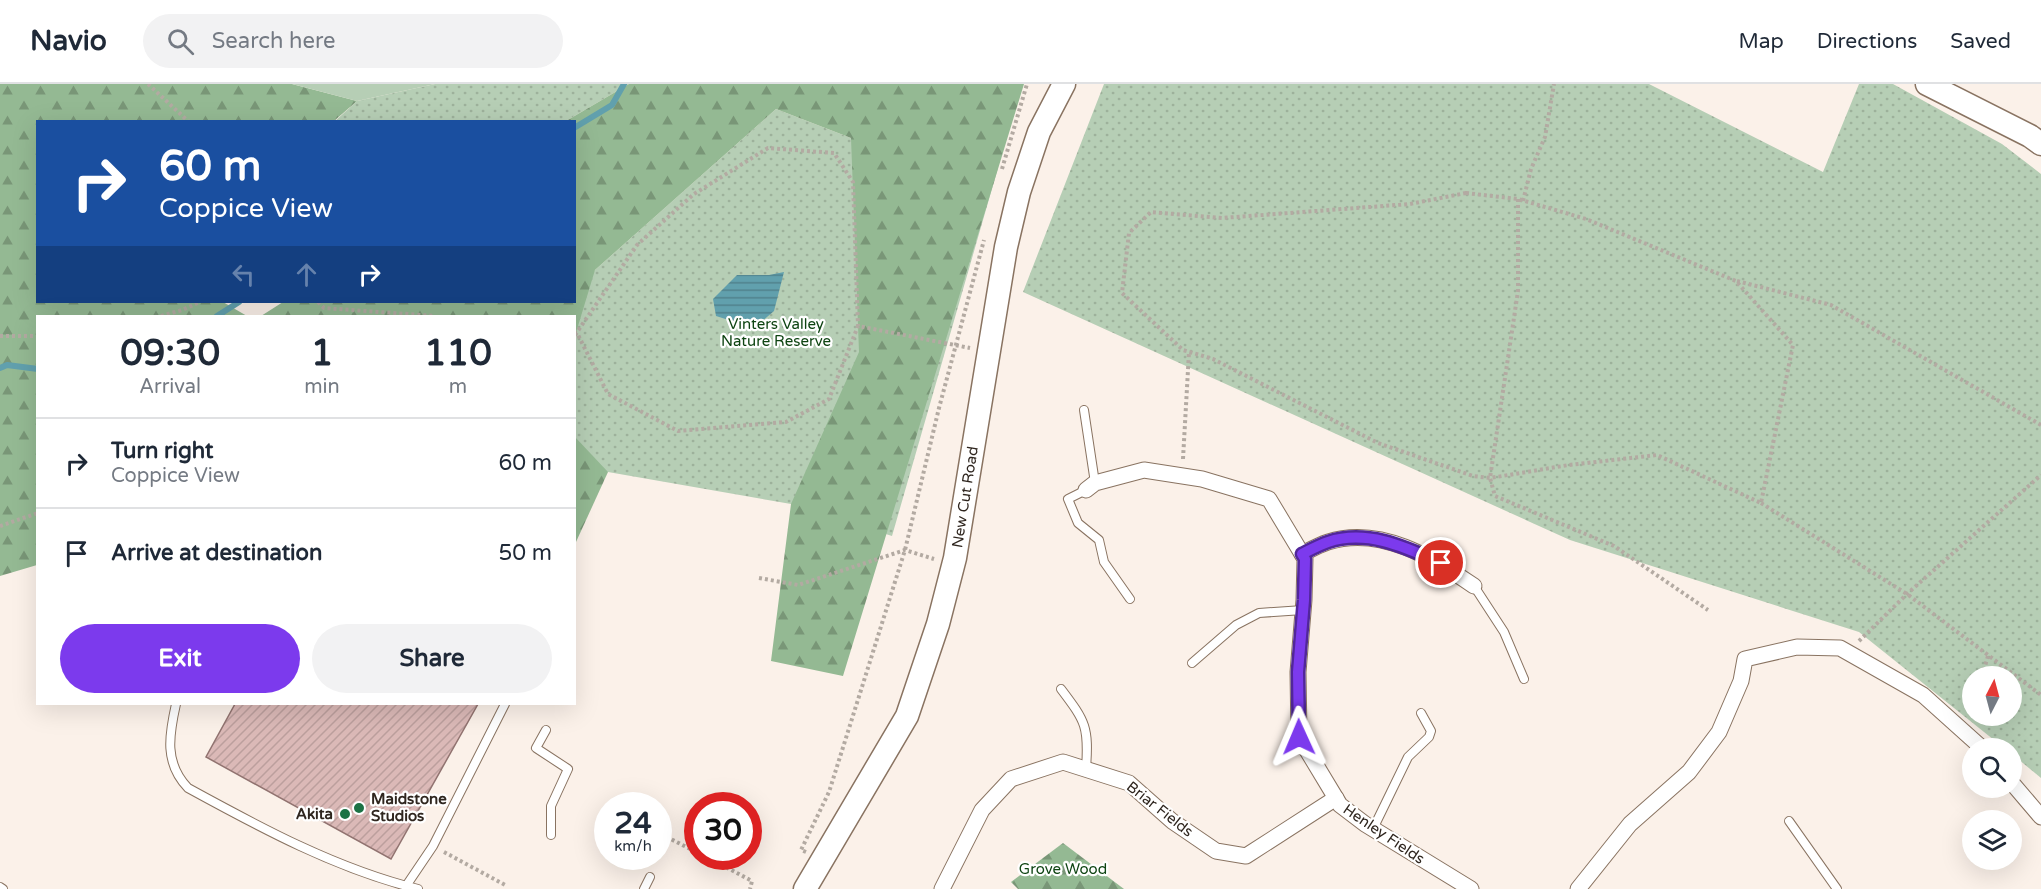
<!DOCTYPE html>
<html lang="en">
<head>
<meta charset="utf-8">
<style>
	:root { --surface:#fff; --page:#f2f2f3; --text:#1f2937; --muted:#747a83; --line:#e0e1e3; --accent:#7c3aed }
	body { margin:0; font-family:"Varela Round",sans-serif; background:var(--page); color:var(--text); height:100vh; display:flex; flex-direction:column; font-size:22px; white-space:nowrap }
	* { box-sizing:border-box; margin:0 }
	p { font-size:20px; color:var(--muted) }
	.icon { flex:none; width:33px; height:33px; fill:none; stroke:currentColor; stroke-width:2; stroke-linecap:round; stroke-linejoin:round }
	.map { position:relative; flex:1; overflow:hidden }
	.sheet { position:absolute; left:36px; top:231px; width:540px; height:390px; display:flex; flex-direction:column; background:var(--surface); border-radius:0px; box-shadow:0 6px 24px #0002 }
	.sheet>* { flex:none }
	.top-card { position:absolute; left:36px; top:36px; width:540px; height:183px; border-radius:0px; box-shadow:0 6px 24px #0002; background:#1a4fa0; color:#fff; overflow:hidden }
	.needle { width:39px; rotate:6deg }
	.buttons { position:absolute; left:1962px; top:582px; display:grid; gap:12px }
	.buttons a { display:grid; place-items:center; width:60px; height:60px; border-radius:50%; background:var(--surface); box-shadow:0 6px 24px #0002; font-size:30px }
	.speed { position:absolute; left:594px; top:708px; display:flex; gap:12px; font-size:30px; font-weight:700; text-align:center }
	.speed>* { display:grid; place-content:center; width:78px; height:78px; border-radius:50%; background:var(--surface); box-shadow:0 6px 24px #0002; line-height:1 }
	.speed small { font-size:15px; font-weight:400 }
	.speed .limit { border:9px solid #d22; background:#fff; color:#111 }
	.pin { position:absolute; display:grid; place-items:center; width:51px; height:51px; color:#fff; margin:-26px; border:3px solid #fff; border-radius:50%; box-shadow:0 2px 6px #0007 }
	.me { position:absolute; width:66px; margin:-33px; rotate:359deg; stroke-linejoin:round; filter:drop-shadow(0 0 4px #0008) }
	.turn { display:flex; align-items:center; gap:21px; height:126px; padding:0 24px; font-size:27px }
	.turn .icon { width:78px; height:78px; stroke-width:2.5 }
	.turn b { display:block; font-size:42px; line-height:51px }
	.lanes { display:flex; align-items:center; height:57px; padding:0 24px; background:#0003; justify-content:center; gap:30px; direction:ltr }
	.lanes .off { opacity:.35 }
	.eta { display:flex; justify-content:space-evenly; align-items:center; height:102px; text-align:center }
	.eta b { font-size:36px; font-weight:700; line-height:42px }
	.button { display:flex; gap:12px; margin-top:auto; padding:12px 24px }
	.button a { flex:1; height:69px; border-radius:36px; background:var(--accent); color:#fff; font-size:24px; font-weight:700; line-height:69px; text-align:center }
	.button a+a { background:var(--page); color:var(--text) }
	ul { padding:0; list-style:none }
	li { display:flex; align-items:center; gap:18px; height:90px; padding:0 24px; border-top:2px solid var(--line) }
	li div { flex:1 }
	li b { display:block; font-size:22px }
	li em { font-style:normal }
	header { display:flex; align-items:center; gap:36px; box-sizing:border-box; height:84px; padding:0 30px; background:var(--surface); border-bottom:2px solid var(--line) }
	header strong { font-size:28px }
	nav { display:flex; gap:33px; margin-inline-start:auto; font-size:21px }
	.search { width:420px; height:54px; background:var(--page); display:flex; align-items:center; gap:15px; box-sizing:border-box; padding:0 21px; border-radius:33px; color:var(--muted); font-size:22px }
	.map>svg:first-child { display:block }
</style>
</head>
<body>
<header>
<strong>Navio</strong>
<div class="search"><svg class="icon" aria-label="search" viewBox="0 0 24 24"><circle cx="10" cy="10" r="6"/><path d="M15 15l6 6"/></svg>Search here</div>
<nav><a>Map</a><a>Directions</a><a>Saved</a></nav>
</header>
<div class="map">
<svg width="2041" height="805" viewBox="0 0 2041 805">
	<defs>
		<pattern id="grass-dots" width="8" height="8" patternUnits="userSpaceOnUse" patternTransform="scale(1.5)"><rect width="8" height="8" fill="#b6ceb5"/><path d="M2 2h.1M6 6h.1" fill="none" stroke="#9db19b" stroke-width="1.8" stroke-linecap="round"/></pattern>
		<pattern id="forest-firs" width="22" height="20" patternUnits="userSpaceOnUse" patternTransform="scale(1.5)"><rect width="22" height="20" fill="#94b993"/><path d="M5 1l3.5 6h-7zM16 11l3.5 6h-7z" fill="#799677"/></pattern>
		<pattern id="water-rules" width="6" height="5" patternUnits="userSpaceOnUse" patternTransform="scale(1.5)"><rect width="6" height="5" fill="#61a0ad"/><path d="M0 2.5h6" fill="none" stroke="#50828c"/></pattern>
		<pattern id="building-hatch" width="6" height="6" patternUnits="userSpaceOnUse" patternTransform="scale(1.5)"><rect width="6" height="6" fill="#dbb9b7"/><path d="M-1 1l2-2M0 6l6-6M5 7l2-2" fill="none" stroke="#bc9f9d"/></pattern>
	</defs>
	<rect width="100%" height="100%" fill="#fbf1e9"/>
	<g fill="url(#grass-dots)" fill-rule="evenodd">
		<path d="M435 0H629L566 37 334 38 357 17Z"/>
		<path d="M1104 0H1649L1823 88 1859 0H1893L2002 60 2041 90V694L2012 670V664H2004L1859 548 1570 456 1023 208ZM2012 592V632H1972V592Z"/>
		<path d="M776 25 851 54 998 84 892 452 791 420 608 388 575 385 574 232H519L574 218 595 186Z"/>
	</g>
	<g fill="url(#forest-firs)">
		<path d="M0 0H292L357 17 334 37 38 38V218H223L247 232H38L37 481 0 492Z"/>
		<path d="M629 0H1024L843 592 771 577 791 420 859 268 851 54 776 25 595 186 575 252 574 232H261L283 218H574V38L566 37Z"/>
		<path d="M575 353 608 388 576 458 574 457Z"/>
		<path d="M1063 759 1124 805H1018L1011 798Z"/>
	</g>
	<path fill="#b6ceb5" d="M292 0H435L357 17Z"/>
	<path fill="url(#water-rules)" d="M784 188 774 227 754 244 716 232 713 215 737 191H769Z"/>
	<g fill="none" stroke-linecap="round" stroke-linejoin="round">
		<g stroke="#61a0ad" stroke-width="6">
			<path d="M574 44 612 21 624 0"/>
			<path d="M217 232 239 218"/>
			<path d="M0 284 7 281 38 285"/>
		</g>
	</g>
	<path fill="url(#building-hatch)" stroke="#917370" stroke-width="1.5" d="M235 620H478L391 775 206 673Z"/>
	<g fill="none" stroke-linecap="round" stroke-linejoin="round">
		<defs>
			<g id="lane">
				<path d="M1084 326 1095 399"/>
				<path d="M1086 406 1068 415 1078 439 1099 456 1104 478 1130 515"/>
				<path d="M1474 502 1504 548 1524 595"/>
				<path d="M1192 579 1236 541 1259 529 1303 526"/>
				<path d="M1061 605C1086 638 1089 643 1086 685"/>
				<path d="M176 620C169 651 164 679 188 704 261 744 337 785 418 805"/>
				<path d="M546 646 536 664 568 685 551 722V751"/>
				<path d="M1789 737 1837 805"/>
				<path d="M1373 745 1408 673 1429 653 1431 647 1421 629"/>
				<path d="M406 802 433 762 505 620"/>
				<path d="M0 803 3 805"/>
				<path d="M644 805 650 793"/>
			</g>
			<g id="street">
				<path d="M1086 406 1095 399 1144 386 1202 395 1269 415 1305 475 1304 516 1298 588 1299 653 1340 721 1365 740 1471 805"/>
				<path d="M1302 470C1310 466 1319 461 1328 458 1380 441 1433 474 1474 502"/>
				<path d="M2012 699 2041 733"/>
				<path d="M942 805 982 726 1011 695 1063 678 1129 699 1172 737 1216 767 1246 772 1336 714"/>
				<path d="M1578 805 1630 740 1689 688 1719 648 1741 597 1745 575 1797 563 1840 564 1923 611 1982 664"/>
			</g>
			<g id="secondary">
				<path d="M1927 0 2030 52 2041 60"/>
				<path d="M805 805 907 632 938 540 955 474 1006 163 1019 108 1039 48 1064 0"/>
			</g>
		</defs>
		<use href="#lane" stroke="#897361" stroke-width="10"/>
		<use href="#street" stroke="#897361" stroke-width="17"/>
		<use href="#secondary" stroke="#897361" stroke-width="25"/>
		<g stroke="#b3aaa2" stroke-width="4" stroke-dasharray="3 3" stroke-linecap="butt">
			<path d="M148 0 189 38"/>
			<path d="M1002 85 1027 0"/>
			<path d="M1466 109 1518 115 1586 135 1736 197 1793 261 1761 419 1657 371 1569 381 1490 394 1473 392 1378 359 1213 275 1183 266 1122 209 1129 149 1151 128 1222 134 1410 120Z"/>
			<path d="M1518 115V207L1490 394 1495 412 1614 462 1708 526"/>
			<path d="M1523 117 1531 85 1545 53 1554 0"/>
			<path d="M1737 197 1831 221 2041 341"/>
			<path d="M318 218 324 224 435 232"/>
			<path d="M161 232 182 226 200 218"/>
			<path d="M574 249H577L608 310 678 347 786 338 829 315 858 242 970 264"/>
			<path d="M575 251 637 161 694 110 768 64 834 69 853 98 858 242"/>
			<path d="M0 252H38"/>
			<path d="M1183 375 1189 268"/>
			<path d="M1761 419 1907 510 2041 611"/>
			<path d="M0 442 38 429"/>
			<path d="M759 494 798 501 905 466 934 475"/>
			<path d="M1859 557 1907 510 2041 391"/>
			<path d="M1982 592 1988 572"/>
			<path d="M1970 631 1972 622"/>
			<path d="M661 750 698 769"/>
			<path d="M444 768 507 802"/>
			<path d="M806 768 801 766 829 708 905 466 939 324 984 156"/>
			<path d="M705 772 752 797 750 805"/>
		</g>
		<use href="#lane" stroke="#fff" stroke-width="8"/>
		<use href="#street" stroke="#fff" stroke-width="15"/>
		<use href="#secondary" stroke="#fff" stroke-width="22"/>
	</g>
	<g fill="none" stroke-linecap="round" stroke-linejoin="round">
		<defs>
			<path id="route" d="M1299 653 1298 588 1304 516 1305 475 1302 470C1310 466 1319 461 1328 458 1367 445 1405 463 1441 479"/>
		</defs>
		<use href="#route" stroke="#51269a" stroke-width="15"/>
		<use href="#route" stroke="#7c3aed" stroke-width="10"/>
	</g>
	<g fill="#1c7245" stroke="#fff" stroke-width="2">
		<circle cx="359" cy="724" r="6"/>
		<circle cx="345" cy="730" r="6"/>
	</g>
	<g text-anchor="middle" stroke-width="4.5" stroke-linejoin="round" paint-order="stroke">
		<g font-size="15" fill="#0e4412" stroke="#fff">
			<text x="776" y="245">Vinters Valley<tspan x="776" dy="17">Nature Reserve</tspan></text>
			<text x="1063" y="790">Grove Wood</text>
		</g>
		<g font-size="15" fill="#2f261f" stroke="#fff">
			<text transform="translate(965 413) rotate(-81)" y="5">New Cut Road</text>
			<text transform="translate(1160 725) rotate(38)" y="5">Briar Fields</text>
			<text transform="translate(1384 750) rotate(34)" y="5">Henley Fields</text>
		</g>
		<g font-size="15" font-weight="bold" fill="#2f261f" stroke="#fff" text-anchor="start">
			<text x="371" y="720">Maidstone<tspan x="371" dy="17">Studios</tspan></text>
			<text x="333" y="735" text-anchor="end">Akita</text>
		</g>
	</g>
</svg>
<div class="buttons">
<a><svg class="needle" viewBox="-14 -14 28 28"><path d="M0-13l5 13h-10z" fill="#e53935"/><path d="M0 13l5-13h-10z" fill="#747a83"/></svg></a>
<a><svg class="icon" aria-label="search" viewBox="0 0 24 24"><circle cx="10" cy="10" r="6"/><path d="M15 15l6 6"/></svg></a>
<a><svg class="icon" aria-label="layers" viewBox="0 0 24 24"><path d="M12 4l9 5-9 5-9-5zM3 14l9 5 9-5"/></svg></a>
</div>
<div class="speed"><div>24<small>km/h</small></div><div class="limit">30</div></div>
<div class="pin" style="left:1441px;top:479px;background:#d93025"><svg class="icon" aria-label="arrive" viewBox="0 0 24 24"><path d="M6 21V4h12l-3 4 3 4H6"/></svg></div>
<svg class="me" style="left:1299px;top:653px" viewBox="-20 -20 40 40"><path d="M0-17L14 15 0 8-14 15z" fill="#7c3aed" stroke="#fff" stroke-width="4"/></svg>
<div class="top-card">
<div class="turn"><svg class="icon" aria-label="right" viewBox="0 0 24 24"><path d="M7 20v-9h11M14 6l5 5-5 5"/></svg><div><b>60 m</b>Coppice View</div></div>
<div class="lanes"><svg class="icon off" aria-label="left" viewBox="0 0 24 24"><path d="M17 20v-9H6M10 6l-5 5 5 5"/></svg><svg class="icon off" aria-label="ahead" viewBox="0 0 24 24"><path d="M12 20V5M6 11l6-6 6 6"/></svg><svg class="icon" aria-label="right" viewBox="0 0 24 24"><path d="M7 20v-9h11M14 6l5 5-5 5"/></svg></div>
</div>
<section class="sheet">
<div class="eta">
<div><b>09:30</b><p>Arrival</p></div>
<div><b>1</b><p>min</p></div>
<div><b>110</b><p>m</p></div>
</div>
<ul>
<li><svg class="icon" aria-label="right" viewBox="0 0 24 24"><path d="M7 20v-9h11M14 6l5 5-5 5"/></svg><div><b>Turn right</b><p>Coppice View</p></div><em>60 m</em></li>
<li><svg class="icon" aria-label="arrive" viewBox="0 0 24 24"><path d="M6 21V4h12l-3 4 3 4H6"/></svg><div><b>Arrive at destination</b></div><em>50 m</em></li>
</ul>
<div class="button"><a>Exit</a><a>Share</a></div>
</section>
</div>
</body>
</html>
